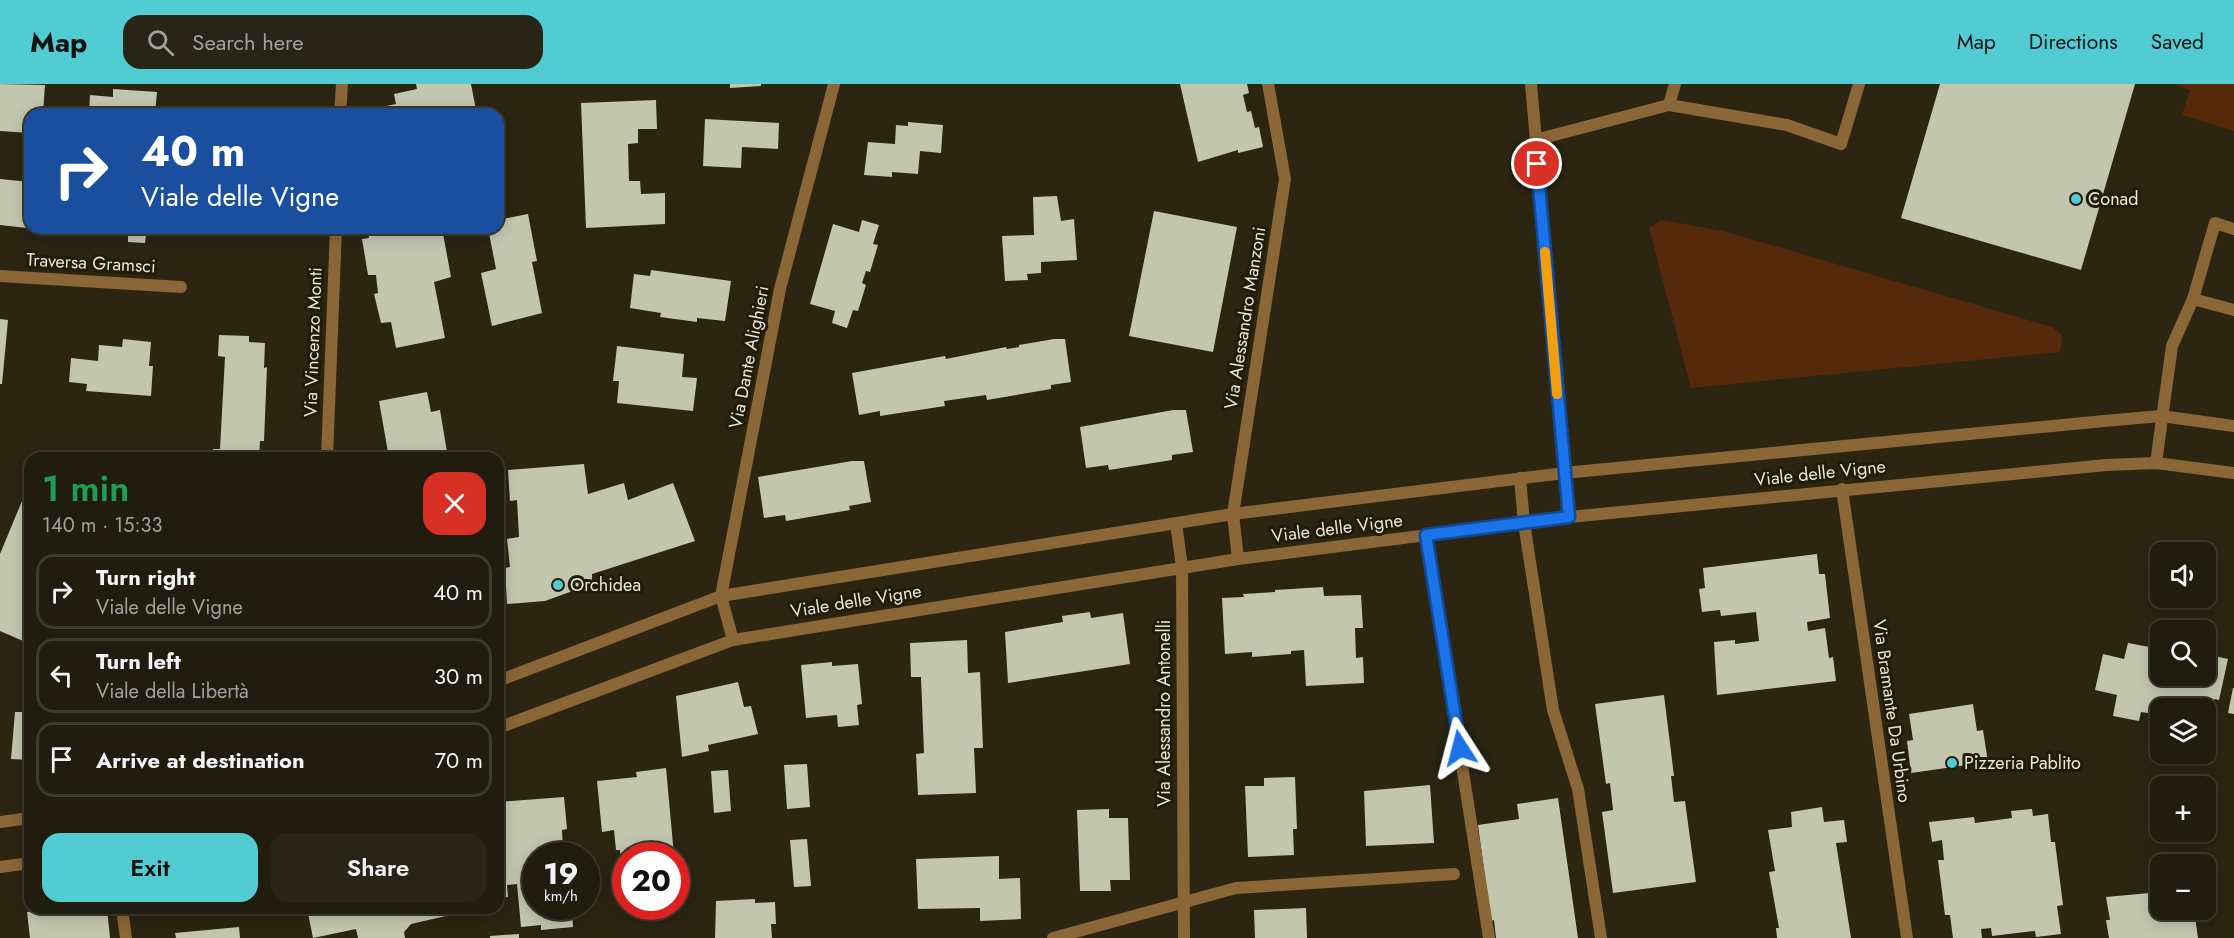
<!DOCTYPE html>
<html lang="en">
<head>
<meta charset="utf-8">
<style>
	:root { --surface:#201c0e; --page:#282517; --text:#f1f3f6; --muted:#a2a19e; --line:#3d3a2e; --accent:#51ccd2 }
	body { margin:0; font-family:Jost,sans-serif; background:var(--page); color:var(--text); height:100vh; display:flex; flex-direction:column; font-size:22px; white-space:nowrap }
	* { box-sizing:border-box; margin:0 }
	p { font-size:20px; color:var(--muted) }
	.icon { flex:none; width:33px; height:33px; fill:none; stroke:currentColor; stroke-width:2; stroke-linecap:round; stroke-linejoin:round }
	.map { position:relative; flex:1; overflow:hidden }
	.sheet { position:absolute; left:24px; top:368px; width:480px; height:462px; display:flex; flex-direction:column; background:var(--surface); border-radius:18px; box-shadow:0 3px 15px #0003,0 0 0 2px var(--line) }
	.sheet>* { flex:none }
	.hud { position:absolute; left:24px; top:24px; width:480px; height:126px; border-radius:18px; box-shadow:0 3px 15px #0003,0 0 0 2px var(--line); background:#1a4fa0; color:#fff; overflow:hidden }
	.tools { position:absolute; left:2150px; top:458px; display:grid; gap:12px }
	.tools a { display:grid; place-items:center; width:66px; height:66px; border-radius:12px; background:var(--surface); box-shadow:0 3px 15px #0003,0 0 0 2px var(--line); font-size:30px }
	.speed { position:absolute; left:522px; top:758px; display:flex; gap:12px; font-size:30px; font-weight:700; text-align:center }
	.speed>* { display:grid; place-content:center; width:78px; height:78px; border-radius:50%; background:var(--surface); box-shadow:0 3px 15px #0003,0 0 0 2px var(--line); line-height:1 }
	.speed small { font-size:15px; font-weight:400 }
	.speed .limit { border:9px solid #d22; background:#fff; color:#111 }
	.pin { position:absolute; display:grid; place-items:center; width:51px; height:51px; color:#fff; margin:-26px; border:3px solid #fff; border-radius:50%; box-shadow:0 2px 6px #0007 }
	.me { position:absolute; width:66px; margin:-33px; rotate:351deg; stroke-linejoin:round; filter:drop-shadow(0 0 4px #0008) }
	.turn { display:flex; align-items:center; gap:21px; height:126px; padding:0 18px; font-size:27px }
	.turn .icon { width:78px; height:78px; stroke-width:2.5 }
	.turn b { display:block; font-size:42px; line-height:51px }
	.round { display:grid; place-items:center; flex:none; width:63px; height:63px; border-radius:18px; background:var(--page) }
	.overview { display:flex; align-items:center; justify-content:space-between; height:102px; padding:0 18px }
	h1 { font-size:36px; font-weight:600; line-height:45px; color:#1e9e55 }
	.button { display:flex; gap:12px; margin-top:auto; padding:12px 18px }
	.button a { flex:1; height:69px; border-radius:18px; background:var(--accent); color:#111; font-size:24px; font-weight:600; line-height:69px; text-align:center }
	.button a+a { background:var(--page); color:var(--text) }
	ul { padding:0; list-style:none }
	li { display:flex; align-items:center; gap:18px; height:75px; margin:0 12px 9px; padding:0 6px; border:3px solid var(--line); border-radius:18px }
	li div { flex:1 }
	li b { display:block; font-size:22px }
	li em { font-style:normal }
	header { display:flex; align-items:center; gap:36px; box-sizing:border-box; height:84px; padding:0 30px; background:var(--accent); color:#111 }
	header strong { font-size:28px }
	nav { display:flex; gap:33px; margin-inline-start:auto; font-size:21px }
	.search { width:420px; height:54px; background:var(--page); display:flex; align-items:center; gap:15px; box-sizing:border-box; padding:0 21px; border-radius:18px; color:var(--muted); font-size:22px }
	.map>svg:first-child { display:block }
</style>
</head>
<body>
<header>
<strong>Map</strong>
<div class="search"><svg class="icon" aria-label="search" viewBox="0 0 24 24"><circle cx="10" cy="10" r="6"/><path d="M15 15l6 6"/></svg>Search here</div>
<nav><a>Map</a><a>Directions</a><a>Saved</a></nav>
</header>
<div class="map">
<svg width="2234" height="854" viewBox="0 0 2234 854">
	<rect width="100%" height="100%" fill="#2b2512"/>
	<g fill="#56290b">
		<path d="M2174 0H2234V47L2182 31 2190 6Z"/>
		<path d="M1661 136 1723 147 2052 243 2061 250 2062 260 2059 268 1691 304 1649 144Z"/>
	</g>
	<g fill="#c2c6ae">
		<path d="M0 0 45 1 43 30H30V49L0 47Z"/>
		<path d="M416 0H471L476 26 458 30H362L361 27 396 20 394 10 417 5Z"/>
		<path d="M730 0H761V2L730 4Z"/>
		<path d="M1180 0H1247L1249 9 1243 11 1247 28 1251 27 1255 44 1259 43 1263 63 1238 69V66L1198 78Z"/>
		<path d="M1940 0H2135L2081 186 1901 134Z"/>
		<path d="M113 5 157 8 155 30H89L90 11 113 13Z"/>
		<path d="M656 16 657 45H638V59L628 60 629 97H640L641 110 665 109V140L586 144 581 19Z"/>
		<path d="M235 23 264 27 263 30H234Z"/>
		<path d="M705 35 779 39 778 65 742 63 741 84 703 82Z"/>
		<path d="M908 38 943 41 941 69 920 67 918 90 892 88V93L864 91 868 58 895 60 896 41 908 42Z"/>
		<path d="M0 95 30 98 27 144 0 141Z"/>
		<path d="M1057 112 1061 137 1074 135 1077 176 1041 178V189L1027 190 1028 196 1005 197 1002 152 1034 151 1033 113Z"/>
		<path d="M1154 127 1237 143 1213 268 1129 252Z"/>
		<path d="M528 130 537 177 532 178 542 229 492 242 481 189 496 185 488 144H498V136Z"/>
		<path d="M862 136 879 141 873 160 878 161 870 188 866 187 862 199 866 201 858 227 853 226 847 244 832 239 835 227 810 220 833 140 859 148Z"/>
		<path d="M87 144H147L145 159 128 158V151L86 148Z"/>
		<path d="M368 144H442L451 193 434 198 445 254 396 264 391 238 381 239 374 210 378 209 376 191H368L362 155 369 154Z"/>
		<path d="M651 186 731 197 725 237 697 234V238L660 233 661 229 630 224 634 190 650 192Z"/>
		<path d="M0 235 8 236 2 300H0Z"/>
		<path d="M219 251 249 252V258L265 259 264 284 267 283 264 357H260L259 374H213V365H220L225 273 218 272Z"/>
		<path d="M123 255 151 258 149 282H153L151 312 86 307 87 300 69 298 71 274 98 277 99 261 122 263Z"/>
		<path d="M1054 255H1065L1071 298 1051 301V305L987 316 986 311 944 317 945 322 880 332V327L859 331 852 289 945 272 946 275 1006 263 1007 265 1019 263V261Z"/>
		<path d="M617 262 684 270 682 293 697 294 693 327 617 319 619 297H613Z"/>
		<path d="M427 308 431 328 440 326 448 374H389L379 317Z"/>
		<path d="M1173 326H1186L1193 368 1172 371V376L1109 386 1108 381 1086 384 1080 343Z"/>
		<path d="M852 377H864L871 418 849 422 850 426 786 437 785 431 764 434 758 393Z"/>
		<path d="M584 380 588 410 624 399 628 416 673 399 695 457 592 490V500L545 517 507 520 505 484 510 483 507 455 519 453 517 416 510 417 508 386Z"/>
		<path d="M24 412 30 415V560L0 547V470Z"/>
		<path d="M1817 470 1819 490H1825L1830 534 1807 538 1808 547 1825 544 1829 574 1833 573 1836 597 1717 611 1714 558 1735 556V560L1759 557 1756 528 1721 532 1720 526 1702 528 1699 505 1705 504 1703 484Z"/>
		<path d="M1323 503 1324 512 1361 511 1363 544H1355L1356 574 1363 573 1364 599 1306 602 1304 566 1291 567V570L1252 573V568L1225 570 1222 514 1244 513 1243 510 1275 508V506Z"/>
		<path d="M1090 528 1091 534 1123 529 1130 580 1008 599 1005 548 1063 538 1062 532Z"/>
		<path d="M2157 552 2160 553V591H2205V570L2228 575 2219 616 2214 615 2211 630 2205 629V624H2160V631L2141 628 2139 637 2113 632 2117 611 2095 606 2103 570 2124 575 2128 559 2155 564Z"/>
		<path d="M967 556 968 589 980 588 983 664H974L976 709 918 711 916 670 924 669 921 593H911L910 559Z"/>
		<path d="M832 578V582L858 580 862 620 857 621 859 641 838 643 837 631 806 634 801 581Z"/>
		<path d="M738 598 744 623 751 622 758 650 708 661 709 667 682 673 676 612Z"/>
		<path d="M2233 604H2234V630L2228 629Z"/>
		<path d="M1664 611 1674 692H1671L1674 718 1685 717 1696 798 1613 809 1602 728 1613 726 1610 699 1606 700 1595 620Z"/>
		<path d="M1973 620 1977 647 1983 646 1988 678 1911 689 1907 657 1913 656 1909 630Z"/>
		<path d="M15 628H30V676L11 675Z"/>
		<path d="M807 680 810 723 787 725 784 681Z"/>
		<path d="M666 684 674 771H626L624 802 620 766H616L614 746 602 748 597 697 637 693 636 688Z"/>
		<path d="M728 686 731 727 714 729 711 687Z"/>
		<path d="M1295 693 1297 745H1293L1294 771 1248 773 1245 702H1264V694Z"/>
		<path d="M1430 701 1434 759 1366 762 1364 707Z"/>
		<path d="M564 713 567 745 562 746 563 765 544 766 545 771H536V822L572 823 573 843 541 846V841L521 843 517 800 507 801 508 813 498 814V801H503L498 718Z"/>
		<path d="M1558 714 1578 854H1496L1494 836 1491 837 1478 741 1519 735 1517 720Z"/>
		<path d="M1822 723 1824 738 1844 736 1847 758 1836 759 1851 854H1777L1776 844H1779L1769 788 1775 787 1768 746 1792 743 1791 728Z"/>
		<path d="M1109 725V734H1128L1130 796H1110L1111 807H1080L1077 726Z"/>
		<path d="M2032 725 2033 732 2048 730 2051 758H2055L2063 821 2057 822 2061 850 2036 853 2035 847 1992 852 1991 844 1981 845 1982 854H1953L1950 831H1945L1938 776H1944L1942 756 1932 758 1929 738 1974 733 1975 739 2012 734 2011 727Z"/>
		<path d="M807 755 811 802 794 803 790 756Z"/>
		<path d="M999 772V795L1020 794 1021 835 980 837V824L918 825 916 775Z"/>
		<path d="M2160 808V825H2194L2198 854H2109L2106 836H2110L2106 813Z"/>
		<path d="M755 815V819L775 818 776 840H771L772 854H715L716 817Z"/>
		<path d="M77 824H107L110 854H30L27 828Z"/>
		<path d="M307 824H457L459 829 411 840 404 848 405 854H358L356 845 313 854Z"/>
		<path d="M1306 824 1307 854H1255L1254 826Z"/>
		<path d="M239 843 240 854H176L175 849Z"/>
		<path d="M519 850V854H490V852Z"/>
	</g>
	<g fill="none" stroke-linecap="round" stroke-linejoin="round">
		<g stroke="#8b6637" stroke-width="12">
			<path d="M1669 21 1787 41 1841 60 1859 0"/>
			<path d="M1535 56 1669 21 1675 0"/>
			<path d="M2234 145 2215 139 2193 215 2234 226"/>
			<path d="M2156 379 2172 262 2193 215"/>
			<path d="M1520 394 1524 439 1553 626 1578 705 1601 854"/>
			<path d="M1426 451 1489 854"/>
		</g>
		<g stroke="#8b6637" stroke-width="12">
			<path d="M340 30 342 0"/>
			<path d="M0 192 181 203"/>
			<path d="M327 374 336 144"/>
			<path d="M1842 405 1907 854"/>
			<path d="M1176 439 1182 483 1184 854"/>
			<path d="M1238 475 1233 430 1285 95 1268 0"/>
			<path d="M733 556 721 512 780 205 834 0"/>
			<path d="M122 824 126 854"/>
			<path d="M1053 854 1236 804 1454 790"/>
		</g>
		<g stroke="#8b6637" stroke-width="12">
			<path d="M1531 0 1569 433"/>
			<path d="M498 597 721 512 1233 430 1564 389 2104 337 2161 332 2234 342"/>
			<path d="M498 644 733 556 1238 475 1569 433 2106 381 2156 379 2234 389"/>
			<path d="M0 738 30 734"/>
			<path d="M0 783 30 779"/>
		</g>
	</g>
	<g fill="none" stroke-linecap="round" stroke-linejoin="round">
		<defs>
			<path id="route" d="M1460 664 1426 451 1569 433 1537 80"/>
		</defs>
		<use href="#route" stroke="#114b97" stroke-width="15"/>
		<use href="#route" stroke="#1a73e8" stroke-width="10"/>
		<path stroke="#f59e0b" stroke-width="10" d="M1545 168 1557 310"/>
	</g>
	<g fill="#51ccd2" stroke="#211c09" stroke-width="2">
		<circle cx="2076" cy="115" r="6"/>
		<circle cx="558" cy="501" r="6"/>
		<circle cx="1952" cy="679" r="6"/>
	</g>
	<g text-anchor="middle" stroke-width="6" stroke-linejoin="round" paint-order="stroke">
		<g font-size="18" fill="#e8e4d8" stroke="#211c09" text-anchor="start">
			<text x="2088" y="121">Conad</text>
			<text x="570" y="507">Orchidea</text>
			<text x="1964" y="685">Pizzeria Pablito</text>
		</g>
		<g font-size="18" fill="#e8e4d8" stroke="#211c09">
			<text transform="translate(91 179) rotate(3)" y="6">Traversa Gramsci</text>
			<text transform="translate(1245 234) rotate(-81)" y="6">Via Alessandro Manzoni</text>
			<text transform="translate(313 258) rotate(-88)" y="6">Via Vincenzo Monti</text>
			<text transform="translate(749 273) rotate(-79)" y="6">Via Dante Alighieri</text>
			<text transform="translate(1820 389) rotate(-6)" y="6">Viale delle Vigne</text>
			<text transform="translate(1337 444) rotate(-7)" y="6">Viale delle Vigne</text>
			<text transform="translate(856 517) rotate(-9)" y="6">Viale delle Vigne</text>
			<text transform="translate(1892 627) rotate(82)" y="6">Via Bramante Da Urbino</text>
			<text transform="translate(1164 629) rotate(-90)" y="6">Via Alessandro Antonelli</text>
		</g>
	</g>
</svg>
<div class="tools">
<a><svg class="icon" aria-label="sound" viewBox="0 0 24 24"><path d="M4 9h4l5-4v14l-5-4H4zM17 9q2 3 0 6"/></svg></a>
<a><svg class="icon" aria-label="search" viewBox="0 0 24 24"><circle cx="10" cy="10" r="6"/><path d="M15 15l6 6"/></svg></a>
<a><svg class="icon" aria-label="layers" viewBox="0 0 24 24"><path d="M12 4l9 5-9 5-9-5zM3 14l9 5 9-5"/></svg></a>
<a>+</a>
<a>−</a>
</div>
<div class="speed"><div>19<small>km/h</small></div><div class="limit">20</div></div>
<div class="pin" style="left:1537px;top:80px;background:#d93025"><svg class="icon" aria-label="arrive" viewBox="0 0 24 24"><path d="M6 21V4h12l-3 4 3 4H6"/></svg></div>
<svg class="me" style="left:1460px;top:664px" viewBox="-20 -20 40 40"><path d="M0-17L14 15 0 8-14 15z" fill="#1a73e8" stroke="#fff" stroke-width="4"/></svg>
<div class="hud">
<div class="turn"><svg class="icon" aria-label="right" viewBox="0 0 24 24"><path d="M7 20v-9h11M14 6l5 5-5 5"/></svg><div><b>40 m</b>Viale delle Vigne</div></div>
</div>
<section class="sheet">
<div class="overview"><div><h1>1 min</h1><p>140 m · 15:33</p></div><a class="round" style="background:#d93025;color:#fff"><svg class="icon" aria-label="close" viewBox="0 0 24 24"><path d="M6 6l12 12M18 6L6 18"/></svg></a></div>
<ul>
<li><svg class="icon" aria-label="right" viewBox="0 0 24 24"><path d="M7 20v-9h11M14 6l5 5-5 5"/></svg><div><b>Turn right</b><p>Viale delle Vigne</p></div><em>40 m</em></li>
<li><svg class="icon" aria-label="left" viewBox="0 0 24 24"><path d="M17 20v-9H6M10 6l-5 5 5 5"/></svg><div><b>Turn left</b><p>Viale della Libertà</p></div><em>30 m</em></li>
<li><svg class="icon" aria-label="arrive" viewBox="0 0 24 24"><path d="M6 21V4h12l-3 4 3 4H6"/></svg><div><b>Arrive at destination</b></div><em>70 m</em></li>
</ul>
<div class="button"><a>Exit</a><a>Share</a></div>
</section>
</div>
</body>
</html>
